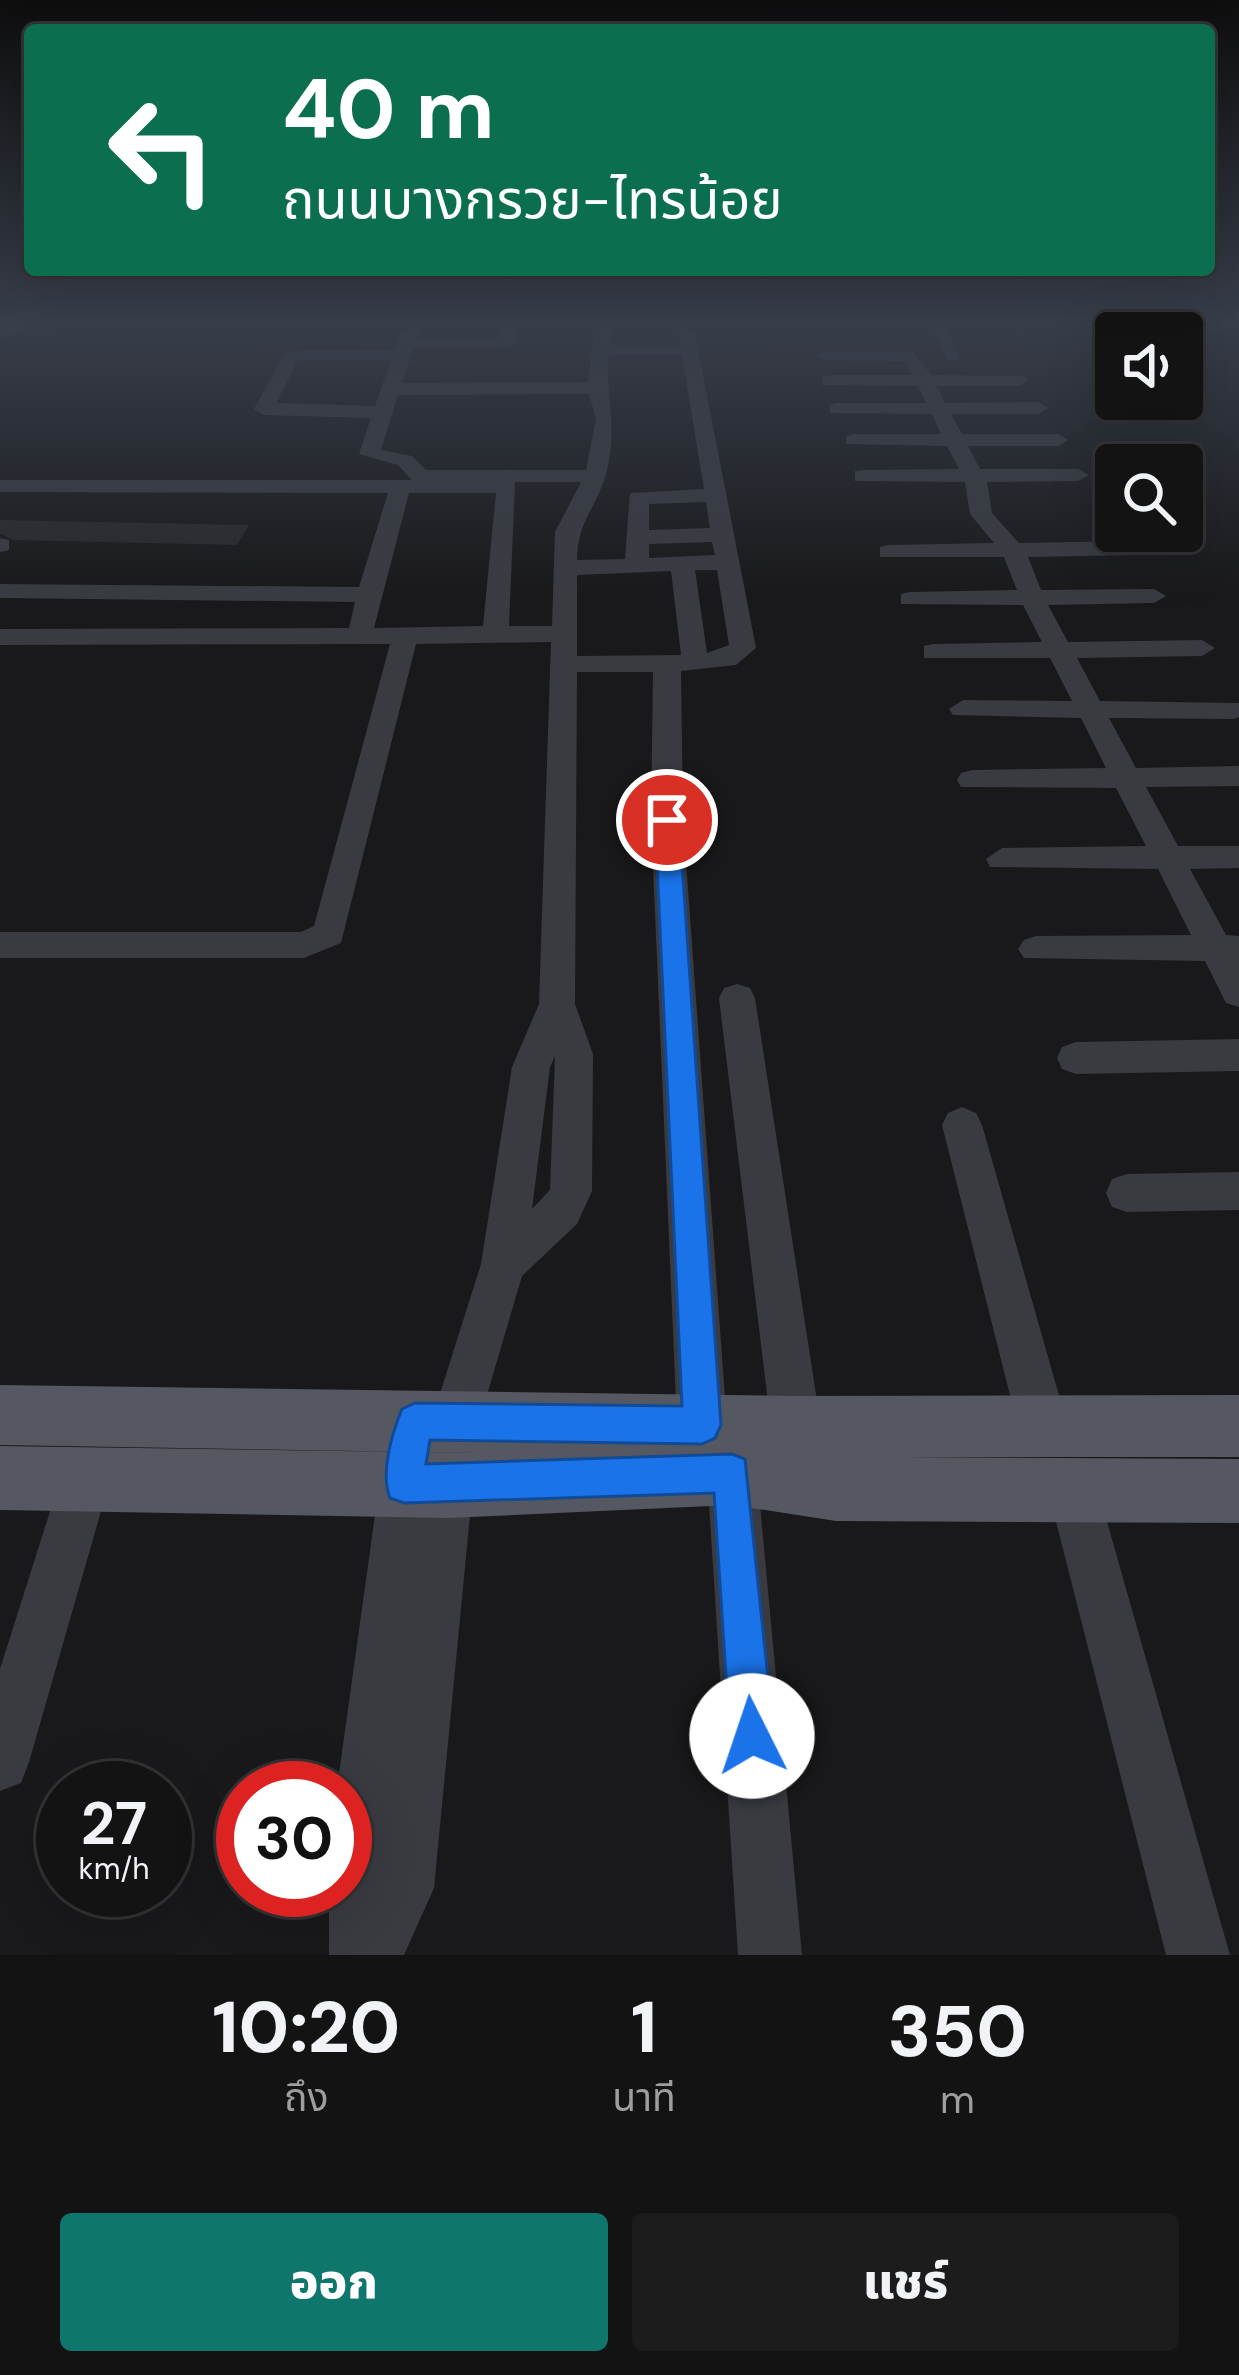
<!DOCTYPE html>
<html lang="th">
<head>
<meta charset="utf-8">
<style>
	:root { --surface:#131314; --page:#1c1c1d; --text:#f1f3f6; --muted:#9d9ea0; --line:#323234; --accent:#0f766e }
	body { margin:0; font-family:"DM Sans","Noto Sans Thai",sans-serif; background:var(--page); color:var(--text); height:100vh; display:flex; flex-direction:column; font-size:45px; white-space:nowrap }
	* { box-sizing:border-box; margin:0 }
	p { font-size:39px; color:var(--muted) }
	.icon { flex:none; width:66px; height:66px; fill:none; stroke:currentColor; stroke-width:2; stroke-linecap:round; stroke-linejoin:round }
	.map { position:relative; height:1955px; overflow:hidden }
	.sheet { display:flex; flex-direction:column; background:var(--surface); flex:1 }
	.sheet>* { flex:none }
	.top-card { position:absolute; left:24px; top:24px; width:1191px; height:252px; border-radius:12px; box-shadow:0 12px 48px #0002,0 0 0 3px var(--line); background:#0b6e4f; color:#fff; overflow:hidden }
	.tools { position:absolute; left:1095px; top:312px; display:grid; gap:24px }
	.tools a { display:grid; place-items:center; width:108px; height:108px; border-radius:12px; background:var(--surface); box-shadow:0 12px 48px #0002,0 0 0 3px var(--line); font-size:60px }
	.speed { position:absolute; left:36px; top:1761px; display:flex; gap:24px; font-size:60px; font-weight:700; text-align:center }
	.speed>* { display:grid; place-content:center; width:156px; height:156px; border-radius:50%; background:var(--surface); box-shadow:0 12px 48px #0002,0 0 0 3px var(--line); line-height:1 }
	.speed small { font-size:30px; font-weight:400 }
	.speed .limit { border:18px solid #d22; background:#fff; color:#111 }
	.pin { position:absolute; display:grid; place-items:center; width:102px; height:102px; color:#fff; margin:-51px; border:6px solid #fff; border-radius:50%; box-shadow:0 3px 12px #0007 }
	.me { position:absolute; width:132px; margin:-66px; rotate:356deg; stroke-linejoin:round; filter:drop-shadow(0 0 9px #0008) }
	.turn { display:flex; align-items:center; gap:42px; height:252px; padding:0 60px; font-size:54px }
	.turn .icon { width:156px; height:156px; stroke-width:2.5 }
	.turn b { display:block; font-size:84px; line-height:102px }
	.eta { display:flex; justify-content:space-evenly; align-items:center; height:204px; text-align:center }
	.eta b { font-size:72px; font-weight:800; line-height:84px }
	.cta { display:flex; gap:24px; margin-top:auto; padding:24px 60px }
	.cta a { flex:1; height:138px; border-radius:12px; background:var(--accent); color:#fff; font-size:48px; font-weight:800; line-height:138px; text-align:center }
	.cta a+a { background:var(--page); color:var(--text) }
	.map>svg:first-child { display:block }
</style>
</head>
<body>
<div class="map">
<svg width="1239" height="1955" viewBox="0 0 1239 1955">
	<rect width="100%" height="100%" fill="#19191b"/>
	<path fill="#29292d" d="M0 520 249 525 237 545 14 540 0 534Z"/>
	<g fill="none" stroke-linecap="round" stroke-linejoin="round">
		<g fill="#393b41" fill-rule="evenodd">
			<path d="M10 323H29L0 342V329Z"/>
			<path d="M405 323H421L416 339H499L504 323H520L514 345 502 349H413L402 383 588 382 595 323H611L610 345H680L677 323H693L756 648 736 665 681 671 683 820 727 1425 719 1442 702 1450 685 1442 677 1425 651 820 653 672H577L575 1004 593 1054 592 1191 577 1224 522 1276 479 1422 434 1888 404 1955H329V1890H345V1788H337L381 1472 388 1454 406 1447 426 1459 431 1422 481 1264 512 1067 539 1004 551 642 416 644 341 943 304 958H0V932H301L314 926 390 644 0 645V629L349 628 355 602 0 598V584L359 587 388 493 0 492V480H412L398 465 359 454 371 418 264 415 254 409 286 351 395 350ZM609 355H682L704 489 630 493 625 559 577 560C577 520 599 505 607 470 618 422 605 400 609 355ZM298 360H391L375 406 276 403ZM589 394 596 419 586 470H426L412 456 381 450 398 395ZM515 482H581L555 532 552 626H509ZM409 493H496L483 626 374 628ZM706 502 710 528 649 530V504ZM712 542 715 555 649 558V544ZM695 570H717L729 645 707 653ZM671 571 681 655 577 656V575ZM555 1056 550 1190 532 1209 550 1067Z"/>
			<path d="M929 323H945L960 360H948Z"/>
			<path d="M819 351H913L931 375 1026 376 1028 380 1019 386H937L945 403 1038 402 1048 408 1038 414H951L962 434H1058L1068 440 1058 446H968L980 469H1078L1089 475 1078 481 987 482 992 513 1019 543 1133 541 1145 548 1133 555 1028 557 1041 590 1154 589 1166 596 1154 603 1048 605 1068 642 1202 640 1215 648 1202 656 1077 658 1100 701 1239 703V717L1234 719 1109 718 1136 768 1239 766V786L1146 787 1178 846H1239V868L1190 869 1226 935 1239 936V1007L1226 1003 1205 961 1024 958 1018 949 1024 940 1036 936 1191 935 1158 869 990 867 986 859 1002 848 1146 846 1116 788 961 787 957 780 961 773 972 770 1106 768 1081 718 953 715 949 709 963 700 1072 701 1050 658H924V646L933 644 1042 642 1023 605 901 604V594L910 592 1017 590 1004 557H880V547L888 545 994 543 970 514 965 482 855 481V471L863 470 959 469 947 446 846 444V436L853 434H941L932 414 830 413V405L837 403H926L918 386 822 385V377L829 375H912L906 361 825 360 816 355Z"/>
			<path d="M0 538 9 540V550L0 552Z"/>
			<path d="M737 984 750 988 755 998 821 1427 813 1444 796 1452 779 1444 771 1427 719 998 724 988Z"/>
			<path d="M1239 1039V1071L1076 1074 1062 1069 1057 1058 1062 1047 1076 1042Z"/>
			<path d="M962 1107 976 1113 982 1125 1068 1427 1060 1444 1043 1452 1026 1444 1018 1427 942 1125 948 1113Z"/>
			<path d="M1239 1172V1210L1127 1212 1112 1207 1106 1193 1112 1179 1127 1174Z"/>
			<path d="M732 1448 750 1455 757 1473 802 1955H738L707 1473 714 1455Z"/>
			<path d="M85 1455 103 1462 110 1480 29 1762 21 1783 0 1791V1669L60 1480 67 1462Z"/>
			<path d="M1073 1465 1091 1472 1098 1490 1230 1955H1166L1048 1490 1055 1472Z"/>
		</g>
		<path fill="#555860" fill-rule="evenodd" d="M0 1385 796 1396 1239 1395V1457H901L1239 1459V1523L836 1521 732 1505 448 1518 0 1510V1446L479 1453 0 1445Z"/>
	</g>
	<linearGradient id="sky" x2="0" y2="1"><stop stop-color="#0e0e0f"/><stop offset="0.54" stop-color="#383e4a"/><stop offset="1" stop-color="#383e4a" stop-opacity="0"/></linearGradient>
	<rect width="1239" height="596" fill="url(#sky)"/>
	<path fill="#1a73e8" stroke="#114b97" stroke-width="3" d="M667 812 679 820 721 1425 715 1438 702 1444 430 1440 426 1464 732 1454 745 1459 774 1736 768 1751 752 1758 737 1751 730 1736 714 1493 404 1503 390 1498C380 1473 392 1433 402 1409L415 1403 682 1406 655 820Z"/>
</svg>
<div class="tools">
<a><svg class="icon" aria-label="sound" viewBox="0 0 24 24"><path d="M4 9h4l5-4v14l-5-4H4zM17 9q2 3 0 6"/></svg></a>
<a><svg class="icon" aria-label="search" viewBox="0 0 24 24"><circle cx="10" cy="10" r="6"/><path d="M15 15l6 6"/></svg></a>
</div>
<div class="speed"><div>27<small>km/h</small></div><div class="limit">30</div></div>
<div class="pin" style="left:667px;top:820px;background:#d93025"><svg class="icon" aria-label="arrive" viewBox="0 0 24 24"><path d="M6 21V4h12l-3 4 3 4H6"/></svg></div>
<svg class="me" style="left:752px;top:1736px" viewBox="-20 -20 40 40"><circle r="19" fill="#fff"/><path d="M0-13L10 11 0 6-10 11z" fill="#1a73e8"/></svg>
<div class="top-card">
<div class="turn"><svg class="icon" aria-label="left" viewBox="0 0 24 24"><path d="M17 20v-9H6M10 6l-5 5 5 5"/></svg><div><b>40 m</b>ถนนบางกรวย-ไทรน้อย</div></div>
</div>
</div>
<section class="sheet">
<div class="eta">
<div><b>10:20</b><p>ถึง</p></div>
<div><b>1</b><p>นาที</p></div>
<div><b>350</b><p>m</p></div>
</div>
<div class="cta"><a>ออก</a><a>แชร์</a></div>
</section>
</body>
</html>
